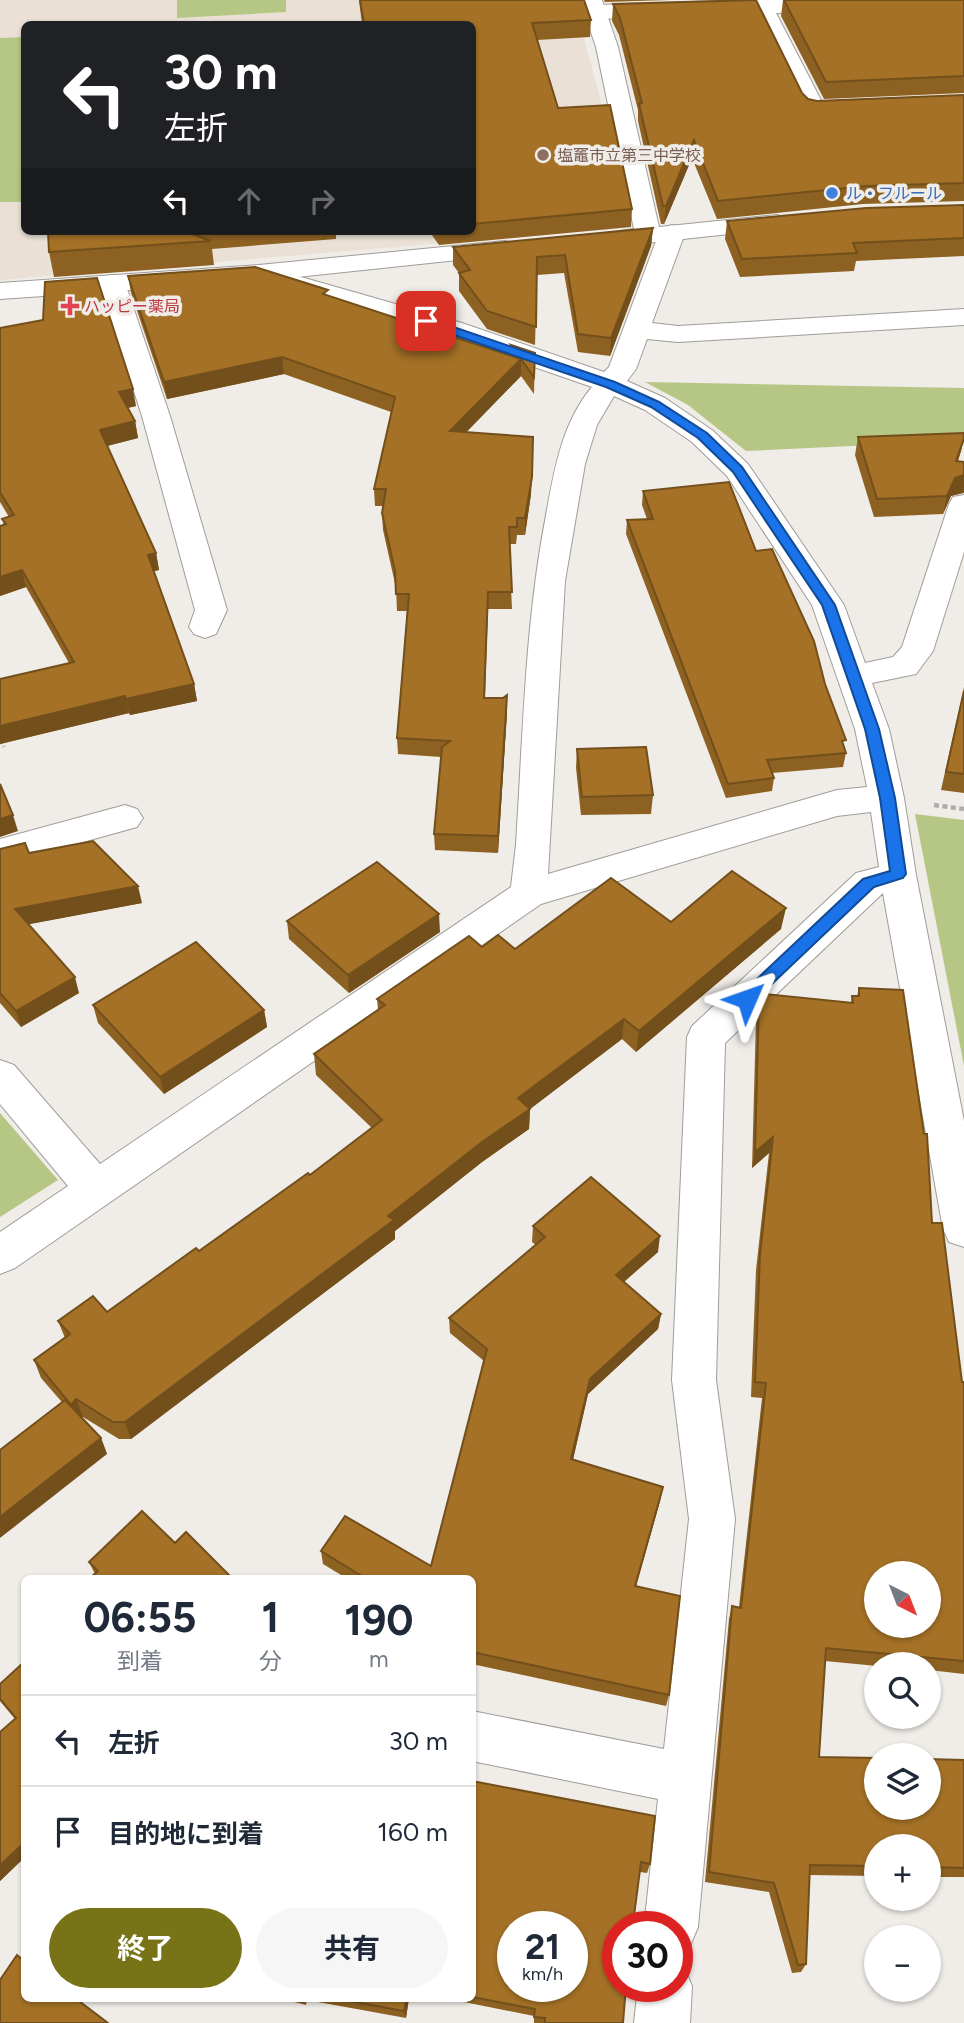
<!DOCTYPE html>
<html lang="ja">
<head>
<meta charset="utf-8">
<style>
	:root { --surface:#fff; --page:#f6f6f7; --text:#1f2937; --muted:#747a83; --line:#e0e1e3; --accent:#787316 }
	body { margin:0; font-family:Figtree,"Noto Sans JP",sans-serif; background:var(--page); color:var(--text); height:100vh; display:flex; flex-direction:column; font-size:26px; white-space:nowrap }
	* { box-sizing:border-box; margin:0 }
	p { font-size:23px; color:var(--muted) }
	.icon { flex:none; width:38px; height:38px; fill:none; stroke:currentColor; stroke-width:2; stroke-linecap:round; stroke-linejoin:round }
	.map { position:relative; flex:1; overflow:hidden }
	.details { position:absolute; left:21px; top:1575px; width:455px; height:427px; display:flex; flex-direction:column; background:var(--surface); border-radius:10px; box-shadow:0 2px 5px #0004 }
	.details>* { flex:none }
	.hud { position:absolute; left:21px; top:21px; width:455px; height:214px; border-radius:10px; box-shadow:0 2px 5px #0004; background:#202124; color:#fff; overflow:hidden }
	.needle { width:46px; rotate:138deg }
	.fabs { position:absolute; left:864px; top:1561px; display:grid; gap:14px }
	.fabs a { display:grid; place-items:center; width:77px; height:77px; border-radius:50%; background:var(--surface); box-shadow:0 2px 5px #0004; font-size:35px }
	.speed { position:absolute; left:497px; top:1911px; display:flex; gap:14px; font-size:35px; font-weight:700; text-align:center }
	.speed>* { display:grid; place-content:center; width:91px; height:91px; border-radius:50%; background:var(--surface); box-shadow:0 2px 5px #0004; line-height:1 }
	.speed small { font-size:18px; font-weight:400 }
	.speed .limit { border:10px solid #d22; background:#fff; color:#111 }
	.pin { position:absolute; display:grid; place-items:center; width:60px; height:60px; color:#fff; margin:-30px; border-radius:14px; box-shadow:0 4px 10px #0006 }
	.me { position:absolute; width:77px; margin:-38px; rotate:47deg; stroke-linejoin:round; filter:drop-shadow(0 0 5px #0008) }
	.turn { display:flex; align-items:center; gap:24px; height:147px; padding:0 28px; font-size:32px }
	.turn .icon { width:91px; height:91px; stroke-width:2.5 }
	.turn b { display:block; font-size:49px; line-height:60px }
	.lanes { display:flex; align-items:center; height:66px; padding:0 28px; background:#0003; justify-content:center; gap:35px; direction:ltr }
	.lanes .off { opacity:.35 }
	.eta { display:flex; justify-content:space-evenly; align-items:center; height:119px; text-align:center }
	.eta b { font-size:42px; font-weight:700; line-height:49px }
	.button { display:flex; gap:14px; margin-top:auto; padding:14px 28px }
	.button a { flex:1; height:80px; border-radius:42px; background:var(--accent); color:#fff; font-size:28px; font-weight:700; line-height:80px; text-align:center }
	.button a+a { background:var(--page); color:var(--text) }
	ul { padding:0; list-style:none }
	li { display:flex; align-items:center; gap:21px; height:91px; padding:0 28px; border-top:2px solid var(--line) }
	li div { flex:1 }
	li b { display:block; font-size:26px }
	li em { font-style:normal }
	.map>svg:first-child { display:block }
</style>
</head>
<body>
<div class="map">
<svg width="964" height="2023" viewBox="0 0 964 2023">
	<rect width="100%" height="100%" fill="#f0ece8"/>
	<path fill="#eae0d6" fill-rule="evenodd" d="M0 0H571L575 6 598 90 628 220 613 229 0 280ZM24 24H472V231H24Z"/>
	<g fill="#b6c785">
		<path d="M177 0H286V12L177 18Z"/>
		<path d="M24 37V202H0V38Z"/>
		<path d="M645 382 964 388V444L957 441 746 451 688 405Z"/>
		<path d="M915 814 964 820V1066Z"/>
		<path d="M0 1113 58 1180 0 1217Z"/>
	</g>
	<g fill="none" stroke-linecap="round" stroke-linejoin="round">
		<defs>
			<g id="minor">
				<path d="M748 0H844L847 4 844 9 836 11 776 13 822 102H862L866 107 862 112 814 116 806 114 755 13 597 19 589 17 586 12 589 7 597 5Z"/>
				<path d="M672 225 681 228 685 233 652 323 678 326 964 309V325L678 342 647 339 636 369 627 381 665 398 712 430 748 464 844 605 865 663 893 657 902 647 949 504 953 497 964 495V552L933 651 916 674 872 683 889 729 904 798 916 875 964 1121V1247L949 1242 943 1229 883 893 725 1043 716 1380 735 1519 698 1927 690 1946 677 1951V1927H644L658 1799 472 1761V1711L664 1749 689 1519 672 1380 687 1037 692 1026 856 873 879 867 871 812 837 816 541 904 15 1268 0 1274V1232L68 1186 0 1104V1060L14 1065 100 1164 511 887 516 844C523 734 525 623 546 515 554 471 562 422 592 387L442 335 269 285 265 279 269 273 278 271 287 273 462 323 604 372 609 367 659 233 663 228ZM614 396 645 410 692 442 727 476 812 605 855 729 867 787 837 790 548 874 565 581 585 464 597 425Z"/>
				<path d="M112 275 121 277 125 283 170 416 227 610 216 634 205 638 194 634 189 627 195 610 142 416 99 283 103 277Z"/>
				<path d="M125 805 137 809 143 818 137 827 0 865V839Z"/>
				<path d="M677 1964 684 1967 692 1986 690 2023H634L638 1986H677Z"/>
			</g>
			<g id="tertiary">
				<path d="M580 0H602L618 47 659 227 777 215 786 218 790 223 786 228 600 248 591 245 587 240 591 235 634 229 596 47Z"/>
				<path d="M505 241 514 244 518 249 514 254 259 281 0 299V283L259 265Z"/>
			</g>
		</defs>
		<use href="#minor" stroke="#a09c98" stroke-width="2"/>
		<use href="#tertiary" stroke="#a09c98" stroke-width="2"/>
		<path stroke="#afaca9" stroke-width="3.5" stroke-dasharray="4.5 2.5" stroke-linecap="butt" d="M0 740 4 747"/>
		<path stroke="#afaca9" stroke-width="4.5" stroke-dasharray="5 3.5" stroke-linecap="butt" d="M934 805 964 809"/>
		<use href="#minor" fill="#fff" fill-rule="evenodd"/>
		<use href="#tertiary" fill="#fff" fill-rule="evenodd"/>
	</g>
	<g fill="#8d6121">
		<path d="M359 0H584L591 20 590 37 537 40 558 108 632 209 631 227 439 245 429 231H472V24H362Z"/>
		<path d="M604 0H669L605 2Z"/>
		<path d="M783 0H964V93L824 99 781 16Z"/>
		<path d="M613 4 802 93 808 99 817 101 964 95V201L863 204 717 219 692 158 664 224H661L638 121V110L619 35 612 21Z"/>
		<path d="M964 205V256L856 261 854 271 740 277 725 239 727 221Z"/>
		<path d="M653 228 651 246 610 356 578 352 564 273 537 275 535 345 487 329 459 291V273L453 265V247Z"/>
		<path d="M48 231H336V239L212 249 214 265 54 277 49 252Z"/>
		<path d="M128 276 328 296 511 356V345L535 353 534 394 521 376 466 432 531 494 525 535H517L516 544H509L512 609H488L485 698 507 712 498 853 435 850 434 834 441 757 398 754 397 738 407 611H397L396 588 383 530 382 513 383 506H375L374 489 391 412 284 374 167 399 131 293Z"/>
		<path d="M0 328 136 406 128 408 135 421 138 438 107 446 156 553 159 570 154 571 194 684 197 701 130 715 129 713 0 744V679L69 663 26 587 0 596V526L4 525 2 519 9 517 0 502Z"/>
		<path d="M964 433V440L958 461 964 462V493L951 496 943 514 874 517 855 455 858 437Z"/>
		<path d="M643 491 756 551 825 684 846 753 843 767 772 773 774 778 772 791 726 798 626 534 627 520 647 519 642 505Z"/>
		<path d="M964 687V793L941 790Z"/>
		<path d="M577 749 653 795 651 814 581 815 576 768Z"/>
		<path d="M0 849 29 853 142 903 28 924 79 993 21 1027 0 1003Z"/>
		<path d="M287 921 440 932 349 993 289 939Z"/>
		<path d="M671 922 781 929 636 1052 622 1039 530 1109 529 1129 482 1162 395 1231V1239L131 1439H119L83 1417 82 1418 101 1438 107 1454 41 1378 34 1360 65 1338 58 1321 107 1312 199 1251 310 1175 372 1128 316 1075 314 1054 378 1010 377 999 482 947 515 949Z"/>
		<path d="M859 988 932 1223 962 1382H964V1674L929 1670V1664H877V1666L825 1661 819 1757 964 1760V1877H929V1846H877V1876L810 1875 806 1964 801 1972 792 1973 769 1892 705 1882 729 1619 732 1606 739 1607 762 1398 751 1397 756 1270 769 1153 752 1168 756 1018 759 1000 851 1003 852 996H857Z"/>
		<path d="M93 1005 264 1010 267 1027 164 1094 98 1023Z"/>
		<path d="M533 1226 658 1252 624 1282 661 1314 658 1329 588 1394 573 1459 663 1487 660 1501 636 1587 669 1695 666 1706 472 1664V1578H346L323 1564 321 1551 431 1566 484 1361 450 1333 449 1318 536 1245 532 1242Z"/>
		<path d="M175 1543 95 1574 89 1562Z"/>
		<path d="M24 1662V1858L0 1881V1732L15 1719 0 1701V1684Z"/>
		<path d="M472 1781 650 1864 647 1873 640 1872 634 1916 632 1924H631L623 2023H534V2016L444 1998H472Z"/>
		<path d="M279 1998H409L406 2018 307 2000 306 2005Z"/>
	</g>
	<g fill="#734f1b">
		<path d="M694 140 692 158 664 224 666 206Z"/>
		<path d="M653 228 651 246 610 356 611 338Z"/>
		<path d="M282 357 284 374 167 399 164 382Z"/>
		<path d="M521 359V376L451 448 450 431Z"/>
		<path d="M133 389 136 406 122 409 119 392Z"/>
		<path d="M135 421 138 438 103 447 100 430Z"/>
		<path d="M964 438 961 451 952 478 956 461Z"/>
		<path d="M964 475V492L951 496 943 514 947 496 955 478Z"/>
		<path d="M532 477 531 494 525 535V518Z"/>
		<path d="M156 553 159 570 151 572 148 555Z"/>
		<path d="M22 570 26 587 0 596V577Z"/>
		<path d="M194 684 197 701 130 715 126 699Z"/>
		<path d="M507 695V712L498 853V836Z"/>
		<path d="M125 696 129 713 0 744V726Z"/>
		<path d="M13 815 18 831 0 837V819Z"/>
		<path d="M138 886 142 903 20 926 15 909Z"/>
		<path d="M786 908 781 929 636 1052 639 1031Z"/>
		<path d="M439 914 440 932 349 993 348 975Z"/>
		<path d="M75 977 79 993 21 1027 16 1011Z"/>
		<path d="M264 1010 267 1027 164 1094 160 1077Z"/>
		<path d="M624 1019 622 1039 530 1109 529 1129 482 1162 395 1231V1239L131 1439 125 1422 388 1216 518 1098Z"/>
		<path d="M773 1137 769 1153 752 1168 755 1152Z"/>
		<path d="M660 1236 658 1252 614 1290 616 1275Z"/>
		<path d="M661 1314 658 1329 588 1394 570 1473 571 1459 590 1379Z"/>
		<path d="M76 1399 83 1417 78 1423 71 1405Z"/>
		<path d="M101 1438 107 1454 0 1538V1517Z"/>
		<path d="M663 1487 660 1501 632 1599 635 1586Z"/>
		<path d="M24 1843V1858L0 1881V1865Z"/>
		<path d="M407 1998H409L406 2018 404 2011Z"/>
	</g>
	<g fill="#a47126" stroke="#734f1b" stroke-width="2" fill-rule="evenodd">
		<path d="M360 0H584L591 20 532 23 558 108 610 105 632 209 472 224V24H364Z"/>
		<path d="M756 0 802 93 808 99 817 101 964 95V183L866 186 718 201 694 140 666 206H663L639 104 642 103 620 18 613 4Z"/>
		<path d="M784 0H964V76L826 82Z"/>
		<path d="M964 205V238L853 243 857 253 742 259 727 221 866 208Z"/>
		<path d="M653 228 611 338 578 334 565 255 537 257 536 327 487 311 459 273 470 270 453 247Z"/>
		<path d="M48 231H184L211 241 49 252Z"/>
		<path d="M255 267 328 290 323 294 521 359 511 345 535 353 534 377 521 359 450 431 533 437 532 477 525 518H517V527H509L512 592H488L484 698H503L507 695 498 836 434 834 442 747 450 741 397 738 409 594H396L395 571 382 513 386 489H374L395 397 282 357 164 382 128 276Z"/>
		<path d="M97 278 133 389 119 392 135 421 100 430 156 553 148 555 194 684 126 699 125 696 0 726V679L74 662 22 570 0 577V526L6 524 2 519 14 515 0 492V328L43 320 45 282Z"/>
		<path d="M964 433V438L956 461 964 462V475L955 478 947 496 877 499 858 437Z"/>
		<path d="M729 482 756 551 772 549 814 641 825 684 846 740 842 741 846 753 767 760 774 778 728 784 627 520 653 519 643 491Z"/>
		<path d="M964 691V774L946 772Z"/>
		<path d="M646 747 653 795 582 797 577 749Z"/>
		<path d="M0 784 13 815 0 819Z"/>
		<path d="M93 841 138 886 15 909 75 977 16 1011 0 993V849L25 843 29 853Z"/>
		<path d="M377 862 439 914 348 975 287 921Z"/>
		<path d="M732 871 786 908 639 1031 624 1019 518 1098 530 1109 482 1142 388 1216 394 1220 125 1422H113L76 1399 71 1405 34 1360 70 1334 58 1321 93 1296 107 1312 196 1248 199 1251 308 1173 310 1175 382 1120 314 1054 385 1005 377 999 469 936 482 947 498 935 515 949 611 878 671 922Z"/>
		<path d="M196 942 264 1010 160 1077 93 1005Z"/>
		<path d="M859 988 903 990 924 1134H927L932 1223H942L962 1382H964V1661L826 1648 819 1757 877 1758V1808H929V1759L964 1760V1868L929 1867V1846H877V1866L810 1865 806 1964 798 1965 774 1883 709 1872 732 1606 741 1608 766 1383 755 1382 760 1254 773 1137 755 1152 759 1000 765 994 853 1003 852 996H859ZM877 1573H929V1626H877Z"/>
		<path d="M591 1177 660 1236 616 1275 661 1314 590 1379 571 1459 663 1487 635 1586 680 1596 669 1695 472 1652V1578H365L321 1551 345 1516 431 1566 487 1349 449 1318 545 1237 533 1226Z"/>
		<path d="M65 1400 101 1438 0 1517V1450Z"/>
		<path d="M142 1511 175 1543 186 1532 232 1578H90L98 1571 89 1562Z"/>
		<path d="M24 1662V1843L0 1865V1732L16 1718 0 1699V1684Z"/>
		<path d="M472 1781 655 1816 650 1864 641 1862 634 1916 631 1915 630 1927H618V1986H626L623 2023H545V2018L534 2017 535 2009 472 1997ZM513 1927H572V1986H513Z"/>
		<path d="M17 1955 24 1961V1998H75L108 2023H0V1980Z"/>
		<path d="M334 1998H407L404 2011Z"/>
	</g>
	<path fill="#1a73e8" stroke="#114b97" stroke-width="2" d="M422 319H430L615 382 659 402 707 433 742 467 835 605 879 729 895 798 906 874 903 878 874 887 752 1003H741L739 999 741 994 863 879 890 871 880 798 865 729 822 605 733 472 698 438 651 407 606 387 422 324Z"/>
	<circle fill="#8d6e63" stroke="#f0ece8" stroke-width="2.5" cx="543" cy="155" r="7"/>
	<circle fill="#3f7fe0" stroke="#f0ece8" stroke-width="2.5" cx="832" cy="193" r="7"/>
	<path fill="#e0444e" stroke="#f0ece8" stroke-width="2.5" d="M66.5 295.5h7v7h7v7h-7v7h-7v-7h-7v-7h7z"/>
	<g text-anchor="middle" stroke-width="7" stroke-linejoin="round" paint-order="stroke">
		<g font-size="16" fill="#785e54" stroke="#f0ece8" text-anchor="start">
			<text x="557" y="161">塩竈市立第三中学校</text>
		</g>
		<g font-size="16" fill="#366cbe" stroke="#f0ece8" text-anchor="start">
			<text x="846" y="199">ル・フルール</text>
		</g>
		<g font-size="16" fill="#be3a42" stroke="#f0ece8" text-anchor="start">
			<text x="84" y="312">ハッピー薬局</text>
		</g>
	</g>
</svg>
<div class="fabs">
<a><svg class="needle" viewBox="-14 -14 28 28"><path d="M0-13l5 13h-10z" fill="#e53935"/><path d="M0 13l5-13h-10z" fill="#747a83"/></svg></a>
<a><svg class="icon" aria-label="search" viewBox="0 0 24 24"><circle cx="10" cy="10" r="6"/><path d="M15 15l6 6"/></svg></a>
<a><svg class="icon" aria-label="layers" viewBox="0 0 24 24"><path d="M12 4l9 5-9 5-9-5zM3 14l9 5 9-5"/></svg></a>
<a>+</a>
<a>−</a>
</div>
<div class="speed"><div>21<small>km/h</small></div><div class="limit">30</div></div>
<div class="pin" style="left:426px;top:321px;background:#d93025"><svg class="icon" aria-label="arrive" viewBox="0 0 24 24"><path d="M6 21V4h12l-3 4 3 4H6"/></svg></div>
<svg class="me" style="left:747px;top:999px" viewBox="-20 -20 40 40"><path d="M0-17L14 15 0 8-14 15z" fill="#1a73e8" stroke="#fff" stroke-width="4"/></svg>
<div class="hud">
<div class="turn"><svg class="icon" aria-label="left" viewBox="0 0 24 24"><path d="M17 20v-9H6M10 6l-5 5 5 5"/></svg><div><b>30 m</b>左折</div></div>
<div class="lanes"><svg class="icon" aria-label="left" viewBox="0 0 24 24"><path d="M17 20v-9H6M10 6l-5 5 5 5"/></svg><svg class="icon off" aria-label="ahead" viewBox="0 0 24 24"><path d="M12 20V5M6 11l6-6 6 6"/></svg><svg class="icon off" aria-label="right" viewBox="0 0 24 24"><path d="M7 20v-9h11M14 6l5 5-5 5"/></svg></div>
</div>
<section class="details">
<div class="eta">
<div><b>06:55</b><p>到着</p></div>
<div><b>1</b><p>分</p></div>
<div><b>190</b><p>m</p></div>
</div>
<ul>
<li><svg class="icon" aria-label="left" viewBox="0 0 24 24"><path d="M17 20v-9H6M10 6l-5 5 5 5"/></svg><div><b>左折</b></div><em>30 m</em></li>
<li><svg class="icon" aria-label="arrive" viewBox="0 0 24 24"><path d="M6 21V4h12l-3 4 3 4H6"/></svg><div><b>目的地に到着</b></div><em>160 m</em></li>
</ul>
<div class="button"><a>終了</a><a>共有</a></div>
</section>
</div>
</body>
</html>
